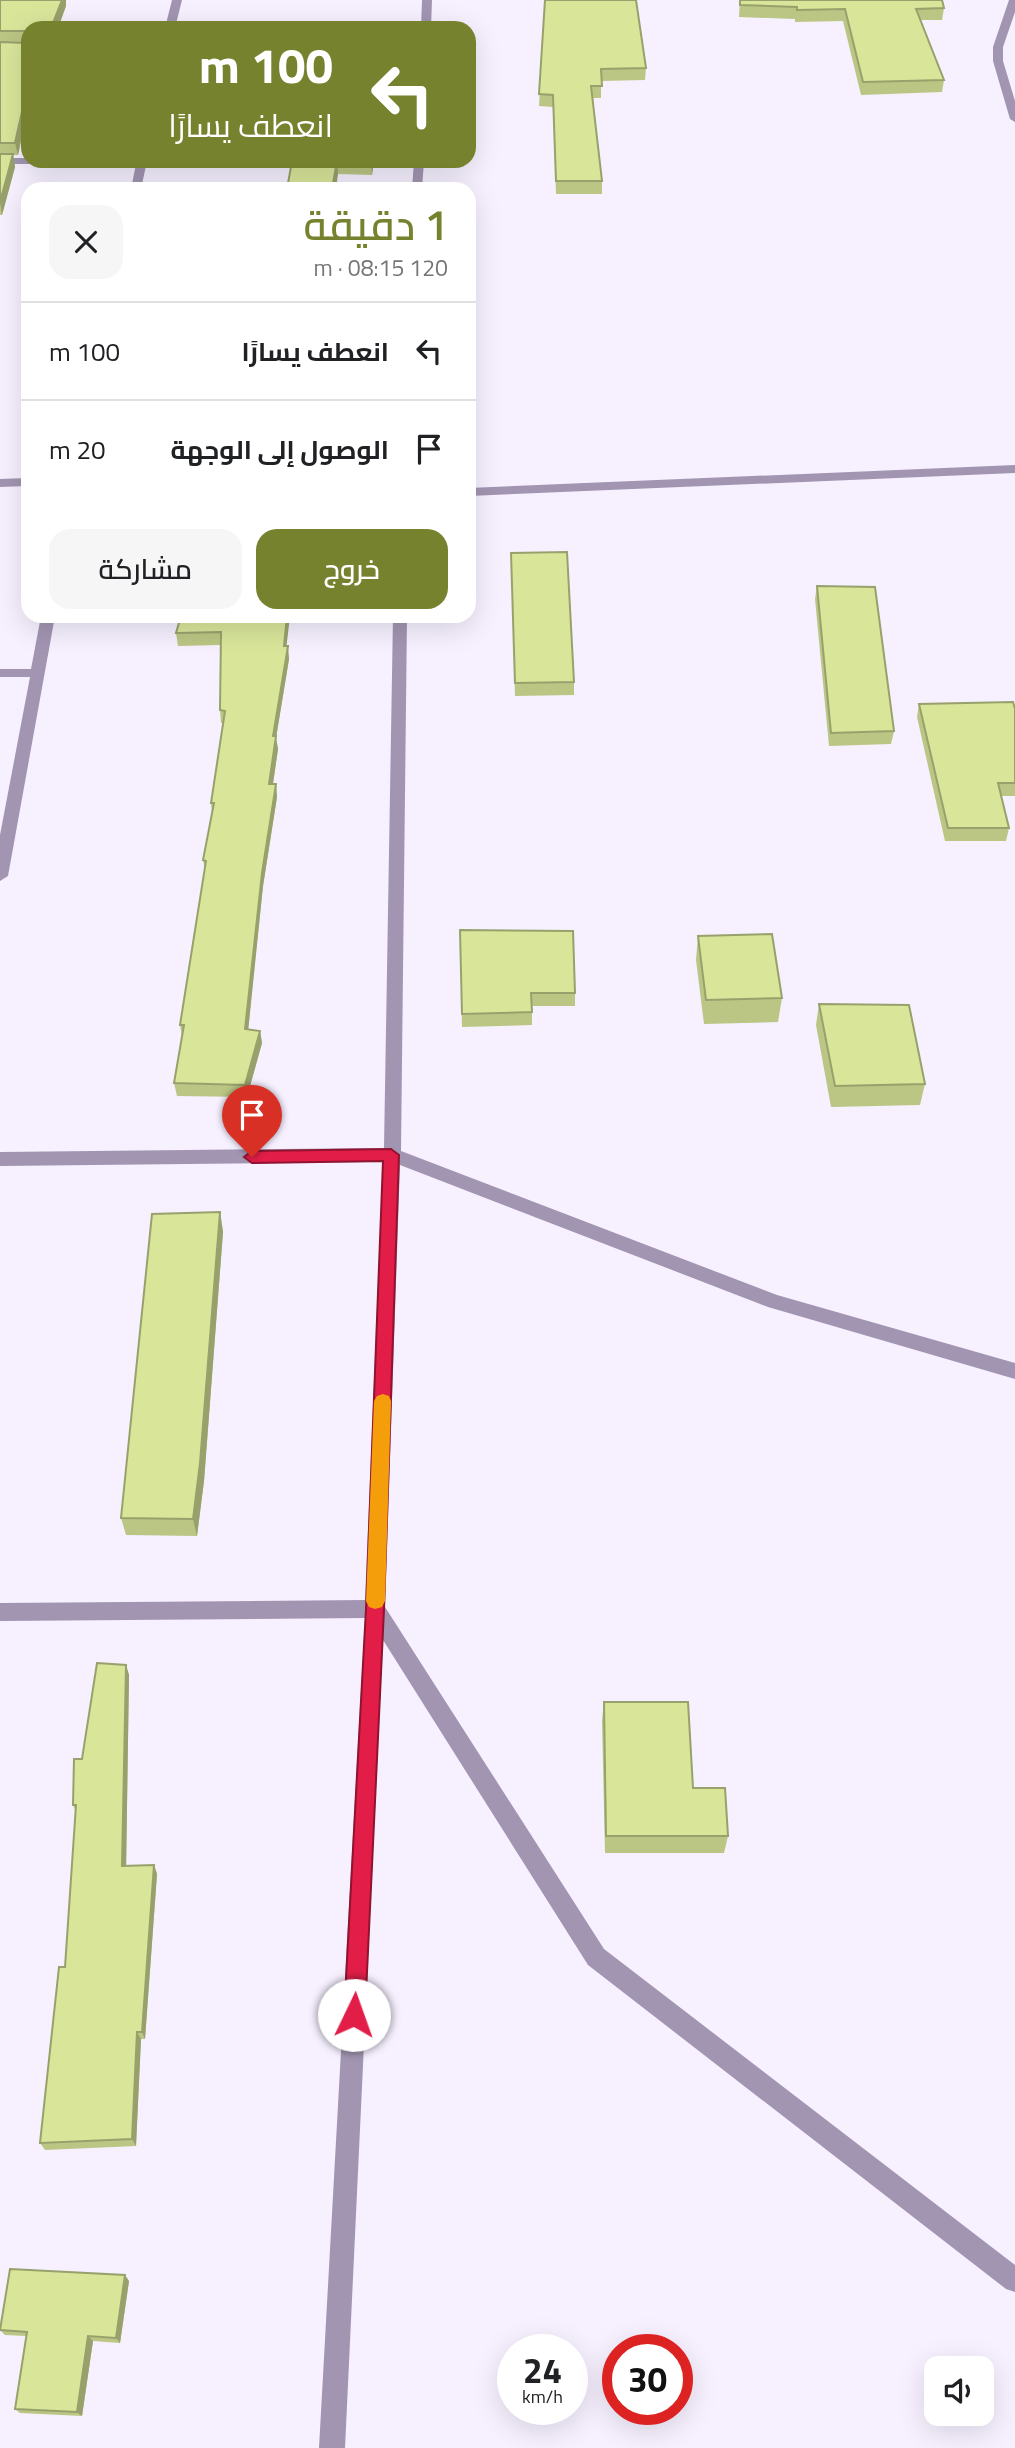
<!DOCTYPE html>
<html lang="ar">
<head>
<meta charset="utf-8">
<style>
	:root { --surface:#fff; --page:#f6f6f6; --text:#202124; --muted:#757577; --line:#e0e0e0; --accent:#77822e }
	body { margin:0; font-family:"Titillium Web",Cairo,sans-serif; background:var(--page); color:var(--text); direction:rtl; height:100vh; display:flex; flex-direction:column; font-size:26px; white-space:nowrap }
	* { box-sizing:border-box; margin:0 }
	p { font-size:23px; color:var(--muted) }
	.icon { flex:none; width:38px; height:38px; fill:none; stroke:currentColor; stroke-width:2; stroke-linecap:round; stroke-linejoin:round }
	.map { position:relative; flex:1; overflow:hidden; direction:ltr }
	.sheet { position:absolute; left:21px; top:182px; width:455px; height:441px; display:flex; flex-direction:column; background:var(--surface); border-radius:21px; box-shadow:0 7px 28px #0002; direction:rtl }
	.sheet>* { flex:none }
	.banner { position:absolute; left:21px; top:21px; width:455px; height:147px; border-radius:21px; box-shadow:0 7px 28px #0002; direction:rtl; background:#77822e; color:#fff; overflow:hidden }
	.buttons { position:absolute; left:924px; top:2356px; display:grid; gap:14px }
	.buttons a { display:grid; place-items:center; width:70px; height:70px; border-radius:14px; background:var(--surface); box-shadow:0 7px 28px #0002; font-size:35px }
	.speed { position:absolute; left:497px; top:2334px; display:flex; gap:14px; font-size:35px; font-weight:700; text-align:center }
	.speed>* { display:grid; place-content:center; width:91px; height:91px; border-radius:50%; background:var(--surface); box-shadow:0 7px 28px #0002; line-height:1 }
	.speed small { font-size:18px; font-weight:400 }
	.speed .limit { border:10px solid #d22; background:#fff; color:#111 }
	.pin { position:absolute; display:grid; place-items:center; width:60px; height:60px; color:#fff; margin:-72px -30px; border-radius:50% 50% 50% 0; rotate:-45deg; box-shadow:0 0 7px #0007 }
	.pin .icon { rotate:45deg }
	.me { position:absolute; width:77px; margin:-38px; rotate:3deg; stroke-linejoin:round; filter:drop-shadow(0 0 5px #0008) }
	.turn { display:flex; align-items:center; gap:24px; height:147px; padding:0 28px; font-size:32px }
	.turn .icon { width:91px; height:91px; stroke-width:2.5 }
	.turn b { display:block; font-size:49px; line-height:60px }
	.round { display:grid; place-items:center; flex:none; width:74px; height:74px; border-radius:21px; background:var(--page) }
	.summary { display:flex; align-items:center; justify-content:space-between; height:119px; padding:0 28px }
	h1 { font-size:42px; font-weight:600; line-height:52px; color:var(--accent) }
	.cta { display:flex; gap:14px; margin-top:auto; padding:14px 28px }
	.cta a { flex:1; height:80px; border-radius:21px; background:var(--accent); color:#fff; font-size:28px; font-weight:600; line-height:80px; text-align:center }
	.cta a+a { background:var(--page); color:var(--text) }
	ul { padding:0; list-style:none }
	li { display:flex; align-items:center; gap:21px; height:98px; padding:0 28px; border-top:2px solid var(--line) }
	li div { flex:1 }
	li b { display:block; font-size:26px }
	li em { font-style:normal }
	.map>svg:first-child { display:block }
</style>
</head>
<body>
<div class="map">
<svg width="1015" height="2448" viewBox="0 0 1015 2448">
	<rect width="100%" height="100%" fill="#f6f0ff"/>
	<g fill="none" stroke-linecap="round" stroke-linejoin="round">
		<g fill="#a295b2" fill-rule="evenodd">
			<path d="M172 0H182L175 28H165Z"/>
			<path d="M422 0H432L431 28H421Z"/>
			<path d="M1009 0H1015V12L1003 47V61L1015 101V122L1010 119 993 61V47Z"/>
			<path d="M0 158H28V161H147L141 189H131L136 164H0Z"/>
			<path d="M414 161H424L422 189H412Z"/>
			<path d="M1015 465V473L469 496V488Z"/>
			<path d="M28 478V486L0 487V479Z"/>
			<path d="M41 616H55L8 876 0 881V835L30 677H0V669H31Z"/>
			<path d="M393 616H407L401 1151 777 1295 1015 1363V1379L768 1307 400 1165 385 1607 604 1949 1015 2265V2292L1006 2289 588 1965 383 1640 345 2448H319L365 1618 0 1621V1603L365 1600 383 1162 0 1166V1152L384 1148Z"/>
		</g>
	</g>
	<g fill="#bbc684">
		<path d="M0 0 66 6 58 28H28V107L18 155H13L15 167 2 215H0Z"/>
		<path d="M545 0 646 68 645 80 601 81V98H593L602 181V194H556L553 107 539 106Z"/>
		<path d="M740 0H942L944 8 942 20H921L944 80 942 92 861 95 843 21 795 22V19L739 17Z"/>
		<path d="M292 161H374L372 175 338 174Z"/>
		<path d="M511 553 574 682V695L515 696Z"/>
		<path d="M817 586 894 731 891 744 829 746 815 599Z"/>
		<path d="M181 616 287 646 289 659 276 738 278 749 273 784H276L277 797 263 886 248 1029 260 1031 262 1043 247 1097 177 1096 174 1083 182 1036 180 1025 205 870 203 860 212 813 211 803 223 723H221L220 710V645L178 646 176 633Z"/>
		<path d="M919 704 1015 709V796H1001L1009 828 1006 841H945L917 717Z"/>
		<path d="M460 930 575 993V1006H532V1025L462 1027Z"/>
		<path d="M698 936 782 998 778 1022 704 1024 696 960Z"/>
		<path d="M819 1004 925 1084 920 1105 831 1107 816 1025Z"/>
		<path d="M220 1212 223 1232 204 1481 197 1536 126 1535 121 1518Z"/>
		<path d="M126 1665 129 1675 126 1866 154 1865 157 1874 145 2039H141L136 2146 45 2150 40 2143 65 1967 76 1812 73 1805 82 1759Z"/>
		<path d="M604 1702 693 1788 728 1836 724 1853H605L602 1720Z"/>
		<path d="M129 2281 120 2343 93 2341 82 2416 20 2413 15 2409 26 2336 5 2335 0 2330Z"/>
	</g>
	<g fill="#98a16c">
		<path d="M62 0H66V6L58 28H51Z"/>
		<path d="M28 89V107L18 155 15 143 25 98Z"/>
		<path d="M13 154 15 167 2 215 0 202Z"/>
		<path d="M337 161 338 174 336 189H332Z"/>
		<path d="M371 161H374L372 175Z"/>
		<path d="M287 616H290L285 659 284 646Z"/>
		<path d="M288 646 289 659 276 738 278 749 271 797 269 784 273 736Z"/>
		<path d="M276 784 277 797 263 886 247 1042 245 1029 262 873Z"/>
		<path d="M260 1031 262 1043 247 1097 245 1085Z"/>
		<path d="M220 1212 223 1232 204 1481 197 1536 193 1519Z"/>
		<path d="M126 1665 129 1675 126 1875 122 1866Z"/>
		<path d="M154 1865 157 1874 145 2039 142 2032Z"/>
		<path d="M137 2032 141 2039 136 2146 132 2139Z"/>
		<path d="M125 2275 129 2281 120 2343 116 2338Z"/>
		<path d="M88 2336 93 2341 82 2416 77 2412Z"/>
	</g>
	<g fill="#d9e69a" stroke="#98a16c" stroke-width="2">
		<path d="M0 0H62L51 28H28V33L26 31H0Z"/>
		<path d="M545 0H636L646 68 601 69 602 86H591L602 181H556L553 95 539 94Z"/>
		<path d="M740 0H942L944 8 916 9 944 80 863 82 845 9 797 10V7L740 5Z"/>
		<path d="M28 36V89L25 98 15 143H0V42L26 43Z"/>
		<path d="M0 154H13L0 202Z"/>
		<path d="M292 161H337L332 189H287Z"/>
		<path d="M567 552 574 682 515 683 511 553Z"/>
		<path d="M817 586 875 587 894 731 831 733Z"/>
		<path d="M181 616H287L284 646H288L273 736H276L269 784H276L262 873 245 1029 260 1031 245 1085 174 1083 184 1025H180L206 861 203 860 214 803H211L225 711 220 710 221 632 176 633Z"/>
		<path d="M1013 702 1015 709V783H998L1009 828H948L919 704Z"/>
		<path d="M460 930 573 931 575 993H531L532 1012 462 1014Z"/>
		<path d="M772 934 782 998 706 1000 698 936Z"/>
		<path d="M819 1004 909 1005 925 1084 835 1086Z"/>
		<path d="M220 1212 200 1463 193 1519 121 1518 152 1214Z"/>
		<path d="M97 1663 126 1665 122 1866 154 1865 142 2032H137L132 2139 40 2143 59 1967H65L76 1805H73L74 1759H82Z"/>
		<path d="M604 1702H688L693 1788H725L728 1836H606Z"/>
		<path d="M10 2269 125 2275 116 2338 88 2336 77 2412 15 2409 27 2332 0 2330Z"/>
	</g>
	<path fill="#e11d48" stroke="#92132f" stroke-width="2" d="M391 1149 399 1155 384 1609 365 2015 362 2022 354 2025 347 2022 344 2015 366 1609 383 1161 252 1163 244 1157 252 1151Z"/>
	<path fill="#f59e0b" d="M383 1394 389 1396 391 1401 385 1601 382 1607 375 1609 369 1607 366 1601 374 1401 377 1396Z"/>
</svg>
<div class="buttons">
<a><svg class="icon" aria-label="sound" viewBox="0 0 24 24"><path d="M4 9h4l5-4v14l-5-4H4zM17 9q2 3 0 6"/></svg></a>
</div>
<div class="speed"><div>24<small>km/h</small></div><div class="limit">30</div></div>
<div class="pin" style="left:252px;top:1157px;background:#d93025"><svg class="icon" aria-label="arrive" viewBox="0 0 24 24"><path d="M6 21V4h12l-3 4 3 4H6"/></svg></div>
<svg class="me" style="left:354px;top:2015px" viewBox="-20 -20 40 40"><circle r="19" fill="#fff"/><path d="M0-13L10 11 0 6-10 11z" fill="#e11d48"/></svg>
<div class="banner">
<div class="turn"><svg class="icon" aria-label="left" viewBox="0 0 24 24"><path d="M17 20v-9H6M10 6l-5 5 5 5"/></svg><div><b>100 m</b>انعطف يسارًا</div></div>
</div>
<section class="sheet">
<div class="summary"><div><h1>1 دقيقة</h1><p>120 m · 08:15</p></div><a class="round"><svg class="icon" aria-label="close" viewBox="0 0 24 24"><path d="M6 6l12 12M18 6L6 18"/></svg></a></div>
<ul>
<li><svg class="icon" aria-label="left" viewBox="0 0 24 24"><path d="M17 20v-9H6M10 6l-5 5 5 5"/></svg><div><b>انعطف يسارًا</b></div><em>100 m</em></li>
<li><svg class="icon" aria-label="arrive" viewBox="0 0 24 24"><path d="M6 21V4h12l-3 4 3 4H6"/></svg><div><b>الوصول إلى الوجهة</b></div><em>20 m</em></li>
</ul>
<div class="cta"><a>خروج</a><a>مشاركة</a></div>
</section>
</div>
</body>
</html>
